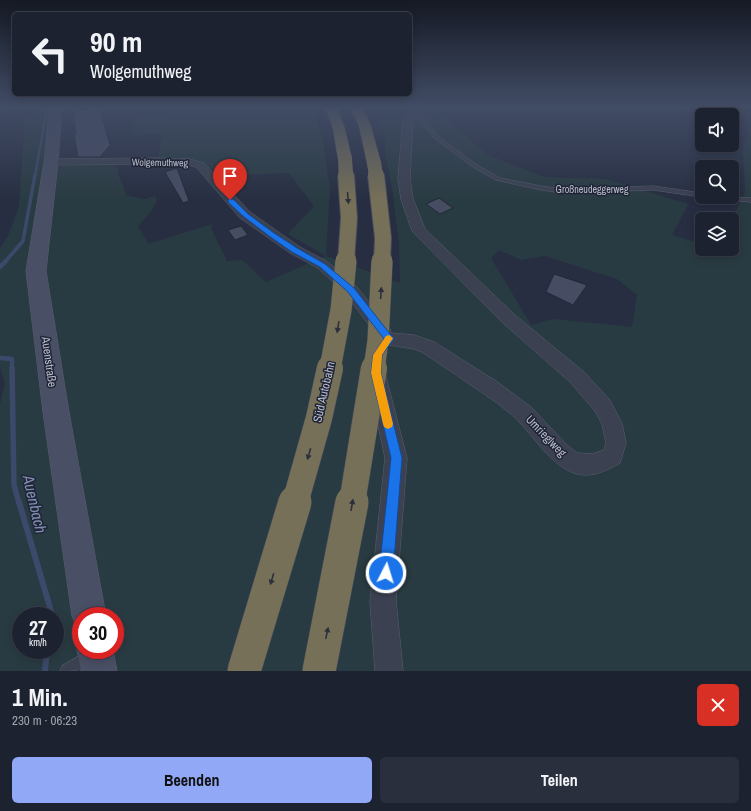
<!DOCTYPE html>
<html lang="de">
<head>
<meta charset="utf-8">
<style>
	:root { --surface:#1d2231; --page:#2a2f3d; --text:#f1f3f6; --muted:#a0a4ab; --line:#3b3f4d; --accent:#91a8f7 }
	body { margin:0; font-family:"Archivo Narrow",sans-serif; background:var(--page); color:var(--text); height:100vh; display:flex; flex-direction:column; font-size:15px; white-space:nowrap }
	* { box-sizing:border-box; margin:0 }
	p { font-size:13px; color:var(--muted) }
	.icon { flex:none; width:22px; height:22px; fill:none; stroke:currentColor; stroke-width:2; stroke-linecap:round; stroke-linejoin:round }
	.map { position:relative; height:671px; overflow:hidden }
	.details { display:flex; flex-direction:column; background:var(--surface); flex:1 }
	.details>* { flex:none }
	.top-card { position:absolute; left:12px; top:12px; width:400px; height:84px; border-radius:6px; box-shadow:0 2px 10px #0003,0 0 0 1px var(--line); background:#1d2231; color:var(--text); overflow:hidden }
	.buttons { position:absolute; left:695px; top:108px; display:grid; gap:8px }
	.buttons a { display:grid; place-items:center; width:44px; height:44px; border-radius:6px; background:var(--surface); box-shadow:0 2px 10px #0003,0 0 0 1px var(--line); font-size:20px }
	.speed { position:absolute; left:12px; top:607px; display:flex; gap:8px; font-size:20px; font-weight:700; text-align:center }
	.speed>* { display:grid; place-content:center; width:52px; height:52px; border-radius:50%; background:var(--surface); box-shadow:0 2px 10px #0003,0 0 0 1px var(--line); line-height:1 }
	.speed small { font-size:10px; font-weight:400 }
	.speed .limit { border:6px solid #d22; background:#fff; color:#111 }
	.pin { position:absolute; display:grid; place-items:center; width:34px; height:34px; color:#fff; margin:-41px -17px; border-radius:50% 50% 50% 0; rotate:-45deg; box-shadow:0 0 4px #0007 }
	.pin .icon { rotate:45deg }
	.me { position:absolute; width:44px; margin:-22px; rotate:5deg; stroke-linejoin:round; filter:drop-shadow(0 0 3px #0008) }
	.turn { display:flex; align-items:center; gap:14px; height:84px; padding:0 12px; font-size:18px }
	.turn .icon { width:52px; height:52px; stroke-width:2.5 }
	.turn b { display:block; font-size:28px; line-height:34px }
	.round { display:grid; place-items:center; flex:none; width:42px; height:42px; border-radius:6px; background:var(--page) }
	.overview { display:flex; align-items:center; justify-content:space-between; height:68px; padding:0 12px }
	h1 { font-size:24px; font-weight:800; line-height:30px }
	.action { display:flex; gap:8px; margin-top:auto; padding:8px 12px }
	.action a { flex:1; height:46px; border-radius:6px; background:var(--accent); color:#111; font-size:16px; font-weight:800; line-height:46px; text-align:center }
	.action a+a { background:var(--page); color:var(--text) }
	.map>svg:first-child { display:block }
</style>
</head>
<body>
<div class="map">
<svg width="751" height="671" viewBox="0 0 751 671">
	<rect width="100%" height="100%" fill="#272e41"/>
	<path fill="#293b42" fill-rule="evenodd" d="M27 107 50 108 45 167 68 164H113L118 167V174L127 196 144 199 155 196 157 200 152 210 138 226 148 244 212 224 211 228 227 261 242 260 266 282 326 256 288 234 314 206 289 173 232 175 214 170 197 162 157 163 162 134 130 135 138 115 153 116 185 107H314L322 136 330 188 326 256 400 283 399 244 392 187 385 153 386 139 372 107H447L442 113 455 127 488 155 544 177 605 179 688 204 672 235 702 244V249L723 251 724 249H732V220L745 192 743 150 749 128 746 119 742 114 703 107H751V671H0V404L5 383 0 367V248L8 236 19 207 25 114 37 111ZM499 250 521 260 545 256 617 279 637 295 632 327 554 319 531 325 491 258ZM21 616H55V650H21ZM81 616H115V650H81Z"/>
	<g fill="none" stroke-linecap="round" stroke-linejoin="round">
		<path stroke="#3d496a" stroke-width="2.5" d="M35 176 47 108 43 107"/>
		<path stroke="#3d496a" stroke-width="3.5" d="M5 262 23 241 35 175"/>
		<g stroke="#3d496a" stroke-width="4.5">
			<path d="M0 267 6 261"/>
			<path d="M0 358 12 359V369"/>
		</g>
		<path stroke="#3d496a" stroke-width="5.5" d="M12 368 14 485 19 503"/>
		<g stroke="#3d496a" stroke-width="6">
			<path d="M19 502 51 611V616"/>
			<path d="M45 671 47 650"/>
		</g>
	</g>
	<g fill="#464d63" stroke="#222739">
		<path d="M99 107 110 145 100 157H78L74 135 76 134 73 111Z"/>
		<path d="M177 168 189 201 183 203 165 172Z"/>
		<path d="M439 198 453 208 440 214 426 204Z"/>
		<path d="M241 226 248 235 235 240 228 230Z"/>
		<path d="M554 274 587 285 573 305 546 292Z"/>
	</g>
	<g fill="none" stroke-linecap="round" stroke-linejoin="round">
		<defs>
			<g id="lane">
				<path d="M409 111 420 114 438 136 477 165 500 178 541 186 563 189 653 186 702 193V197L653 190 563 193 541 190 496 180 473 167 434 138 416 116 409 113Z"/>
				<path d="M713 197 751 198V202L716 199Z"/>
				<path d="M88 651 93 653 95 658C89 671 73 671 60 671L62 666Z"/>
			</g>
			<g id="street">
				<path d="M411 109 416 112 413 116 410 179 413 199 425 229 516 316 584 372 609 399 622 423 626 443 620 463C608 470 592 478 577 474 549 466 532 432 510 413 493 399 473 387 455 374 444 367 433 359 422 352L414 349 383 344 380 339 382 337 377 336 346 294 318 268 290 253 240 218 196 167 189 165 154 164 51 165 45 162 51 159 154 158 189 159 204 163 250 212 300 247 328 262 356 286 389 326 391 333 414 335 434 342 496 381 531 407 567 445 577 453 592 454 604 450 606 443 602 424 595 411 570 382 504 324 412 231 401 199 398 179 403 116 408 110Z"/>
				<path d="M377 369 384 372 386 377 407 458 396 601 403 671H375L370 601 385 458 368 377 370 372Z"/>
			</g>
			<g id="secondary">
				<path d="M50 107H62L58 162 46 271 69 412 106 616H81V630L77 628 72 616 43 412 26 271 44 162Z"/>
				<path d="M81 641V650H113L117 671H81L77 650Z"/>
			</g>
			<g id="highway">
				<path d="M325 107H337L345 129 352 159 350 162 345 163 340 162 338 159 333 129Z"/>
				<path d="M350 107H362L371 126 381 163 379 166 374 167 369 166 367 163 359 126Z"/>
			</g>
		</defs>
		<use href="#lane" stroke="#595e6e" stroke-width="1"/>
		<use href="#street" stroke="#595e6e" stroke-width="1"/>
		<use href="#secondary" stroke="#595e6e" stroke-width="1"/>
		<use href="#highway" stroke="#464b5c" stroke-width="1"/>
		<use href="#lane" fill="#3b4151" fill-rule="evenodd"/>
		<use href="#street" fill="#3b4151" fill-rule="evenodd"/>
		<use href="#secondary" fill="#494f64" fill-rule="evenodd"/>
		<use href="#highway" fill="#777058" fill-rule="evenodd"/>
		<defs>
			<g id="highway-bridge-far4">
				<path d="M345 159 346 176"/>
				<path d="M374 163 376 176"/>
			</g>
			<g id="highway-bridge-far3">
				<path d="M376 175 383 238 382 262"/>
				<path d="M346 262 349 218 346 175"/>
			</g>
			<g id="highway-bridge-far2">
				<path d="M330 369 341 310 346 261"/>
				<path d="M374 369 378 341 382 261"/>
			</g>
			<g id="highway-bridge-far1">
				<path d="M295 503 319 418 330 368"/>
				<path d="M352 503 374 368"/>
			</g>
			<g id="highway-bridge">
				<path d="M244 671 295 502"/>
				<path d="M319 671 352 502"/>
			</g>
		</defs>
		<use href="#highway-bridge-far4" stroke="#464b5c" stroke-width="14" stroke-linecap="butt"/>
		<use href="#highway-bridge-far3" stroke="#464b5c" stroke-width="18" stroke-linecap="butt"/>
		<use href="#highway-bridge-far2" stroke="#464b5c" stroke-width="22" stroke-linecap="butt"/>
		<use href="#highway-bridge-far1" stroke="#464b5c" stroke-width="27" stroke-linecap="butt"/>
		<use href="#highway-bridge" stroke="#464b5c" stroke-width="34" stroke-linecap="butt"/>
		<use href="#highway-bridge-far4" stroke="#777058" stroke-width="14"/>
		<use href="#highway-bridge-far3" stroke="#777058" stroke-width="16"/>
		<use href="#highway-bridge-far2" stroke="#777058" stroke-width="21"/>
		<use href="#highway-bridge-far1" stroke="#777058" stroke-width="26"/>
		<use href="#highway-bridge" stroke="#777058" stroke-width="33"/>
	</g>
	<defs><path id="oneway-solid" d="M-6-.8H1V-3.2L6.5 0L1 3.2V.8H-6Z"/></defs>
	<g fill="#2d303c">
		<use href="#oneway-solid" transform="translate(348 198) rotate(85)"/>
		<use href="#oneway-solid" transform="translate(381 293) rotate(-86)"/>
		<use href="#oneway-solid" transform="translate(338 327) rotate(99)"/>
		<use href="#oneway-solid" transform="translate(309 454) rotate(106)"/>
		<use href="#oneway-solid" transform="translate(352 505) rotate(-80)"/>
		<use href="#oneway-solid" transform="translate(272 579) rotate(107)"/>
		<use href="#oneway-solid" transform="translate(327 633) rotate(-78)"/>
	</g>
	<linearGradient id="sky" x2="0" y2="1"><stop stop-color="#151924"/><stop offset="0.53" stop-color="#414c65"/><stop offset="1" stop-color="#414c65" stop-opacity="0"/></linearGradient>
	<rect width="751" height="201" fill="url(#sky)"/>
	<path fill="#1a73e8" stroke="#114b97" d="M228 199H233L248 214 274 233 297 248 325 264 354 288 394 339 382 355 381 373 402 458 393 573 391 577 386 579 381 577 379 573 391 458 371 373 373 355 384 339 348 292 320 267 292 252 269 236 243 216 228 202Z"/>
	<path fill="#f59e0b" d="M389 335 393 338 382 355 381 373 393 424 392 427 388 429 384 427 383 424 371 373 373 355 386 336Z"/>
	<g text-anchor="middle" stroke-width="3" stroke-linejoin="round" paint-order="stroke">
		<g font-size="10" fill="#b8bccb" stroke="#202537">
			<text transform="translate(160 162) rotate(1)" y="4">Wolgemuthweg</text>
			<text x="592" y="193">Großneudeggerweg</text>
		</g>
		<g font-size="12" fill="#b8bccb" stroke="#202537">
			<text transform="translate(49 362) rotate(82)" y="4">Auenstraße</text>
			<text transform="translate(324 392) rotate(-77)" y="4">Süd Autobahn</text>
			<text transform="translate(546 436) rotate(46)" y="4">Umrieglweg</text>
		</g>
		<g font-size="16" font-style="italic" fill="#808eb2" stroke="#202537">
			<text transform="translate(35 504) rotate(77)" y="6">Auenbach</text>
		</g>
	</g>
</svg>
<div class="buttons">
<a><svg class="icon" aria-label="sound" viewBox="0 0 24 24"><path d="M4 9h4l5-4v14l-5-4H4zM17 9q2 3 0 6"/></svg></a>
<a><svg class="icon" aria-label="search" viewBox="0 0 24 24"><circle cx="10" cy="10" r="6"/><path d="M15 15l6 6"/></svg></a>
<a><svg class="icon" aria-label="layers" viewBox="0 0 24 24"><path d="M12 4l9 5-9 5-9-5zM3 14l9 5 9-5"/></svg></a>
</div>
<div class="speed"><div>27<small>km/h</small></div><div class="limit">30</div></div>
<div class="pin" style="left:230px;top:200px;background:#d93025"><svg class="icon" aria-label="arrive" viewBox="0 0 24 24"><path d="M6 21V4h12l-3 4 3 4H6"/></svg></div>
<svg class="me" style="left:386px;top:573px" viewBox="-20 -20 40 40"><circle r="17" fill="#1a73e8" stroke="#fff" stroke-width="3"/><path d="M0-11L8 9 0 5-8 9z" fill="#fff"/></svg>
<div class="top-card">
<div class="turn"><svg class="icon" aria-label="left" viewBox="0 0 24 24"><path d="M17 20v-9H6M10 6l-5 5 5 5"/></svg><div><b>90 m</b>Wolgemuthweg</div></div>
</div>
</div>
<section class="details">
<div class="overview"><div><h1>1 Min.</h1><p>230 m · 06:23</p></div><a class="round" style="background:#d93025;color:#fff"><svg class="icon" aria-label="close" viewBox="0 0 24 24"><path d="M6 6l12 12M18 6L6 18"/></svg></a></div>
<div class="action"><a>Beenden</a><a>Teilen</a></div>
</section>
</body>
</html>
